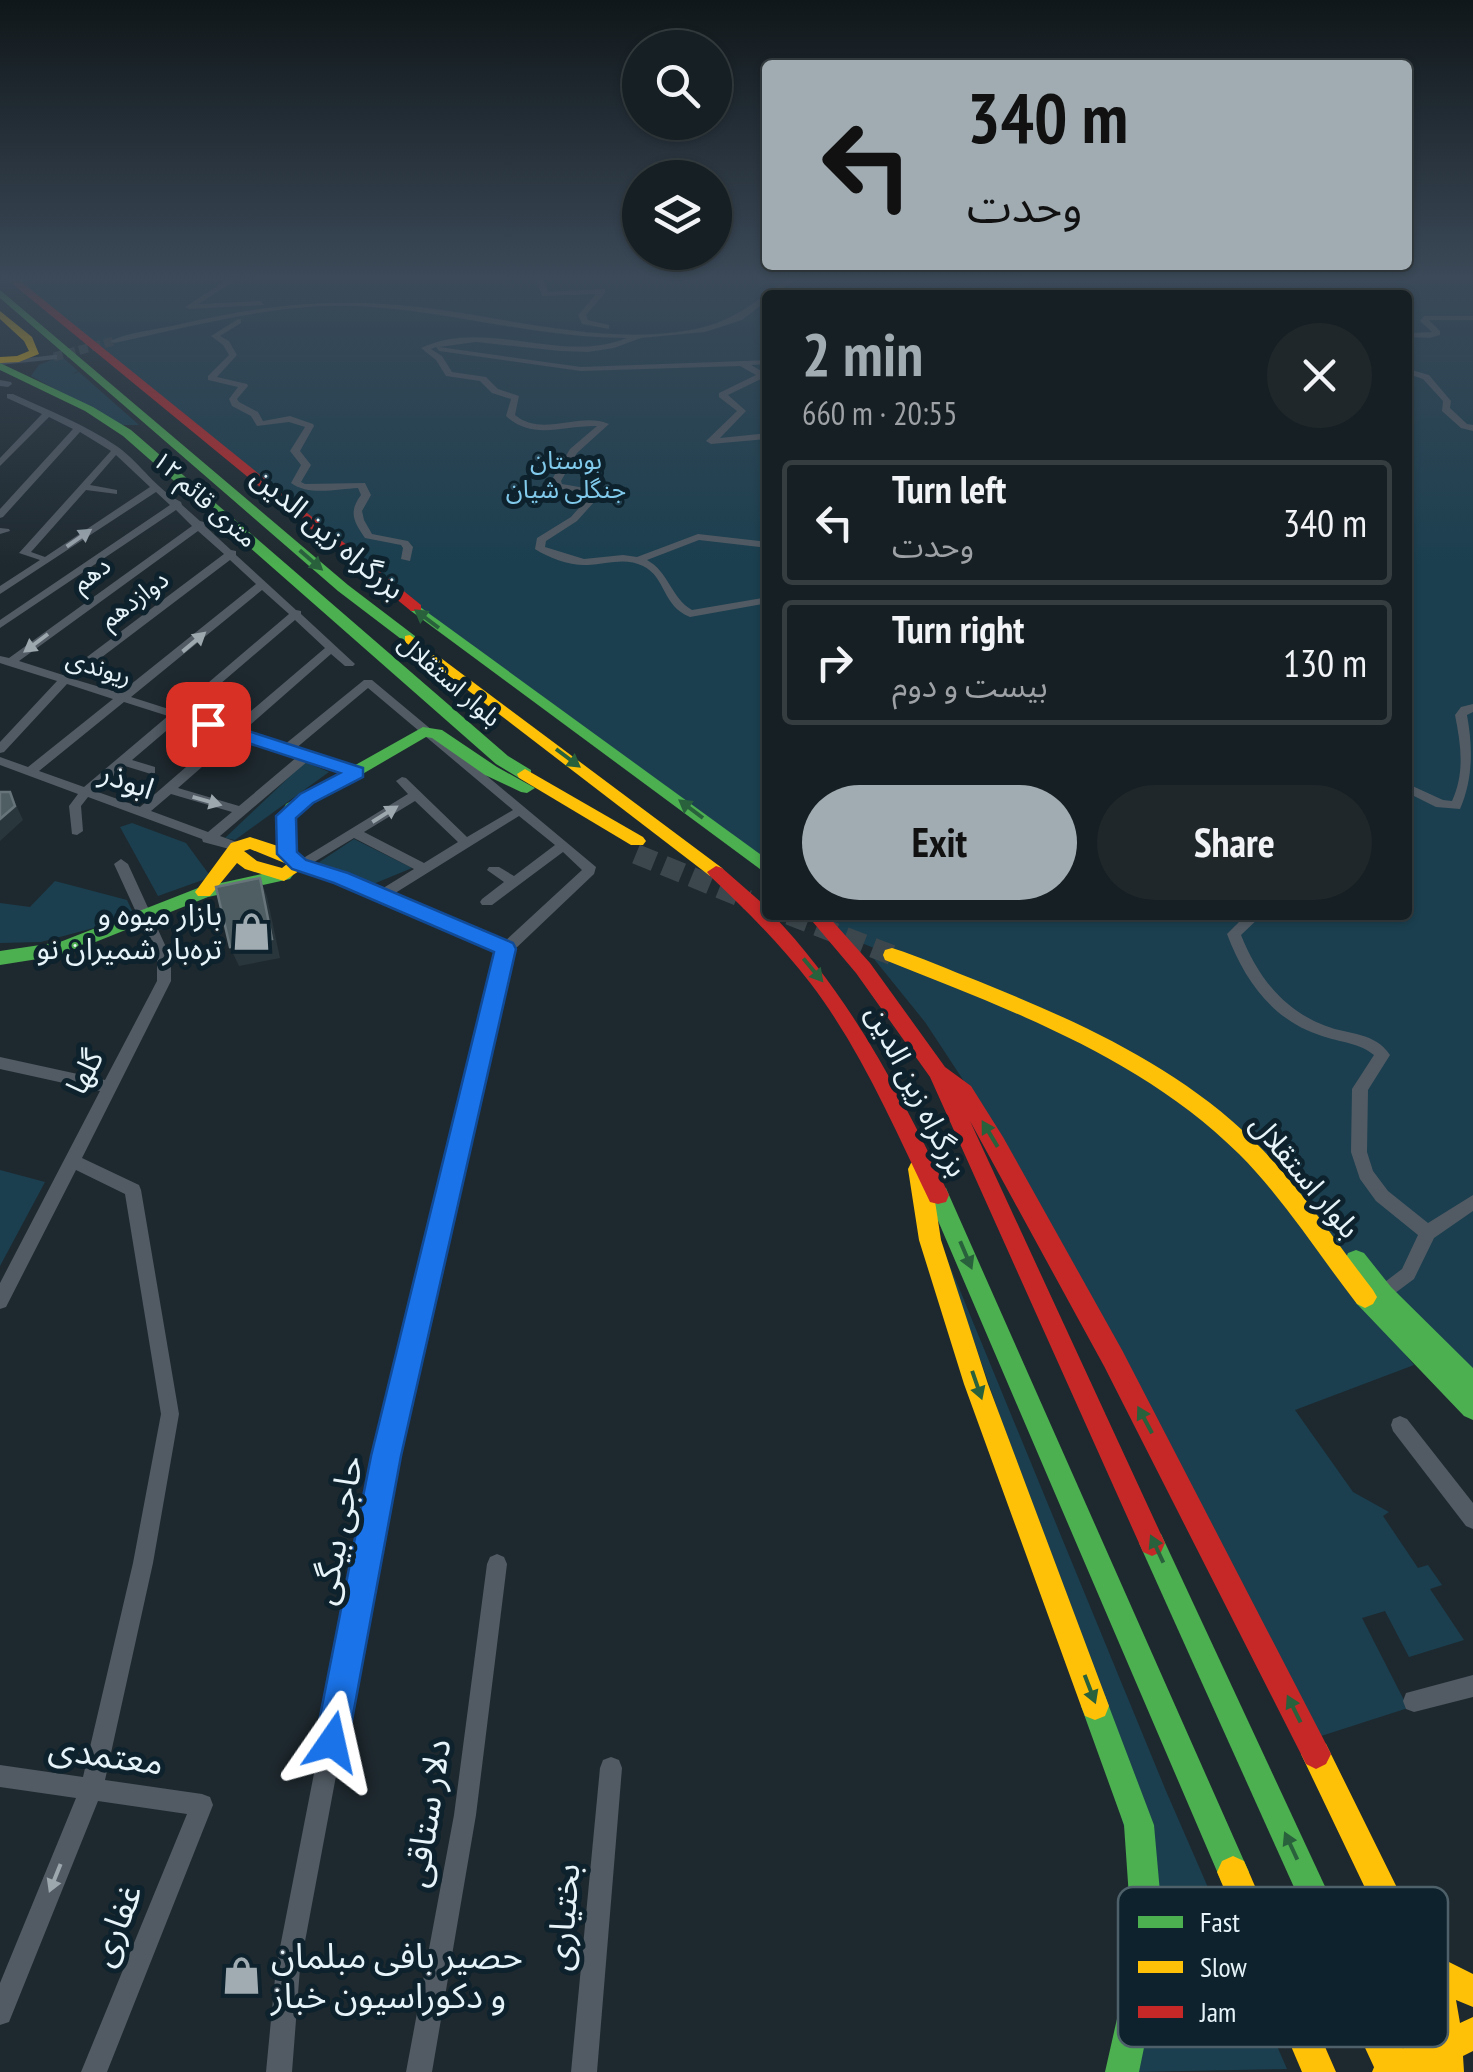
<!DOCTYPE html>
<html lang="en">
<head>
<meta charset="utf-8">
<style>
	:root { --surface:#161f23; --page:#1f272b; --text:#f1f3f6; --muted:#9ea2a6; --line:#353d41; --accent:#a0acb2 }
	body { margin:0; font-family:"PT Sans Narrow","Noto Sans Arabic",sans-serif; background:var(--page); color:var(--text); height:100vh; display:flex; flex-direction:column; font-size:38px; white-space:nowrap }
	* { box-sizing:border-box; margin:0 }
	p { font-size:32px; color:var(--muted) }
	.icon { flex:none; width:55px; height:55px; fill:none; stroke:currentColor; stroke-width:2; stroke-linecap:round; stroke-linejoin:round }
	.map { position:relative; flex:1; overflow:hidden }
	.drawer { position:absolute; left:762px; top:290px; width:650px; height:630px; display:flex; flex-direction:column; background:var(--surface); border-radius:10px; box-shadow:0 2px 8px #0004,0 0 0 2px var(--line) }
	.drawer>* { flex:none }
	.hud { position:absolute; left:762px; top:60px; width:650px; height:210px; border-radius:10px; box-shadow:0 2px 8px #0004,0 0 0 2px var(--line); background:#a0acb2; color:#111; overflow:hidden }
	.fabs { position:absolute; left:622px; top:30px; display:grid; gap:20px }
	.fabs a { display:grid; place-items:center; width:110px; height:110px; border-radius:50%; background:var(--surface); box-shadow:0 2px 8px #0004,0 0 0 2px var(--line); font-size:50px }
	.pin { position:absolute; display:grid; place-items:center; width:85px; height:85px; color:#fff; margin:-42px; border-radius:20px; box-shadow:0 5px 15px #0006 }
	.me { position:absolute; width:110px; margin:-55px; rotate:11deg; stroke-linejoin:round; filter:drop-shadow(0 0 8px #0008) }
	.turn { display:flex; align-items:center; gap:35px; height:210px; padding:0 40px; font-size:45px }
	.turn .icon { width:130px; height:130px; stroke-width:2.5 }
	.turn b { display:block; font-size:70px; line-height:85px }
	.round { display:grid; place-items:center; flex:none; width:105px; height:105px; border-radius:52px; background:var(--page) }
	.summary { display:flex; align-items:center; justify-content:space-between; height:170px; padding:0 40px }
	h1 { font-size:60px; font-weight:800; line-height:75px; color:var(--accent) }
	.button { display:flex; gap:20px; margin-top:auto; padding:20px 40px }
	.button a { flex:1; height:115px; border-radius:60px; background:var(--accent); color:#111; font-size:40px; font-weight:800; line-height:115px; text-align:center }
	.button a+a { background:var(--page); color:var(--text) }
	ul { padding:0; list-style:none }
	li { display:flex; align-items:center; gap:30px; height:125px; margin:0 20px 15px; padding:0 20px; border:5px solid var(--line); border-radius:10px }
	li div { flex:1 }
	li b { display:block; font-size:38px }
	li em { font-style:normal }
	.map>svg:first-child { display:block }
</style>
</head>
<body>
<div class="map">
<svg width="1473" height="2072" viewBox="0 0 1473 2072">
	<rect width="100%" height="100%" fill="#1e292f"/>
	<g fill="#1b3f4f">
		<path d="M8 276H1473V1412L1237 1147 1414 1365 1295 1410 1353 1492 1389 1512 1383 1516 1418 1568 1428 1565 1442 1585 1430 1589 1464 1640 1409 1657 1385 1611 1362 1618 1408 1708 1318 1737 979 1104 925 1022 870 954 884 960 891 955 825 928 811 915H1408V295H768L767 873 373 579 38 296Z"/>
		<path d="M61 356 78 371 72 374 79 372 139 425H121L31 376 39 365Z"/>
		<path d="M305 762 329 772 235 840 225 838Z"/>
		<path d="M132 823 186 843 211 877 158 896 120 827Z"/>
		<path d="M354 839 412 868 371 885 315 865Z"/>
		<path d="M55 881 127 900 135 917 41 942 0 943V903L30 907Z"/>
		<path d="M0 1170 45 1182 0 1266Z"/>
		<path d="M938 1237 1166 1791 1287 2069 1133 2072 1157 1945 1050 1561Z"/>
	</g>
	<g fill="none" stroke-linecap="round" stroke-linejoin="round">
		<path stroke="#3c474d" stroke-width="9" stroke-dasharray="9 4" stroke-linecap="butt" d="M54 357 114 341"/>
		<g stroke="#3c474d" stroke-width="20" stroke-dasharray="20 10" stroke-linecap="butt">
			<path d="M636 854 748 900"/>
			<path d="M789 915 892 955"/>
		</g>
		<g fill="#525b64" fill-rule="evenodd">
			<path d="M233 276H241L199 304 261 301 264 305 189 309 185 307Z"/>
			<path d="M536 276H542L548 292 605 289V293L586 315 588 320 609 325V329L582 324 578 315 596 294 542 296Z"/>
			<path d="M792 276H800L774 295H768V300L742 320 705 332 641 338 614 348 588 352 560 351 476 342 439 347 581 367 768 360V364L751 365 765 373V377L728 395 746 411 720 438 768 433V439L711 444 706 441 737 411 719 397V393L756 375 740 366 581 371 439 351 436 347 431 349 442 356 452 372 486 377 498 389 519 396 515 415C543 438 579 411 609 424L577 453 561 481 562 484 585 488 595 501 577 521 546 541 545 547 584 559 623 555 637 557 698 534 768 542V548L699 540 647 560C669 572 671 598 692 610L768 597V603L690 617C662 606 666 577 643 566 626 557 606 564 588 565 570 566 549 558 535 549L537 538 571 517 585 501 579 492 556 488 551 481 570 449 597 426C565 425 532 441 506 416L511 399 492 393 480 381 446 376 436 360 421 348C486 317 560 365 627 338 535 338 446 310 354 306 272 304 194 326 114 343L110 341C129 332 155 330 176 325 275 302 349 296 449 311 530 323 619 346 700 328 736 320 762 296 792 276Z"/>
			<path d="M1424 316H1473V320H1429L1440 331V335L1430 338 1408 337V333L1432 332 1420 321Z"/>
			<path d="M238 319H241V323L220 336 229 341 237 355 217 377 247 384 248 386 237 399 239 402 258 412 263 421 290 416 313 424 314 426 300 451 311 465 301 482 305 484 365 483 371 495 362 511 364 520 372 534 408 541 413 547 410 561 401 559 403 548 401 545 365 538C354 522 348 512 361 495L358 488C338 489 308 496 291 483L301 465 290 451 305 427 289 422 257 426 251 416 232 406 229 399 238 387 208 380V376L229 355 223 345 211 336Z"/>
			<path d="M54 355H57V359L0 365V361Z"/>
			<path d="M1408 369 1429 375 1451 401 1450 408 1467 424 1473 425V431L1461 428 1442 411 1443 401 1423 379 1408 374Z"/>
			<path d="M0 380 11 382 12 384 8 387 0 386Z"/>
			<path d="M7 394H13C48 410 86 425 118 447 141 464 157 490 181 502L182 505 200 521 204 522 205 526 231 550 236 551V555L296 610 301 611V614L355 664 353 666H345L331 654 242 732 284 745 364 680H372L596 867 594 874 513 951 396 1456 300 1968 292 2072H266L276 1968 376 1456 498 951 336 881 294 868 292 865 408 794 396 781 402 777 406 778 467 837 513 810 368 688 295 749 360 769V775H352L308 761 220 836 242 844 244 847 242 850 237 851 203 842 202 839 88 797 81 806 83 831 77 835 72 834 69 806 78 794 0 765V757L28 767 113 699 67 684 4 752 0 753V742L57 681 6 665 0 663V656L9 658 192 526 176 510 0 628V620L170 505 156 492 0 594V586L40 560 19 553 111 451 80 432 3 517 0 518V509L73 429 49 417 0 466V458L42 414 7 398ZM116 455 150 487 45 557 31 552 86 490 117 494V490L90 485ZM198 531 224 554 63 675 19 661ZM230 560 256 584 120 693 73 679ZM262 590 289 614 175 711 131 697ZM295 620 325 648 231 728 185 714ZM124 702 168 716 84 787 39 771ZM179 720 224 734 140 807 95 791 125 766 151 774 155 773V767L132 760ZM235 738 297 757 239 806 178 788ZM171 794 232 812 208 832 151 811ZM415 801 458 842 424 863 364 832ZM519 816 555 845 514 876 499 867H489L487 870 504 882 482 899 480 902 482 905H492L563 852 582 870 504 942 392 895ZM354 838 414 869 380 890 346 875 311 864Z"/>
			<path d="M0 528 9 529 10 531 0 534Z"/>
			<path d="M1473 704V712L1467 715C1473 748 1473 779 1460 809L1436 807 1408 793V784L1443 800 1452 801C1465 773 1461 745 1455 715L1461 707Z"/>
			<path d="M121 859 128 864 171 958V981L82 1158 139 1185 141 1190 179 1414 153 1563 105 1780 202 1794 210 1797 213 1805 107 2072H81L187 1814 98 1801 9 2022 0 2025V1983L76 1798 0 1787V1765L83 1777 133 1563 161 1414 125 1194 76 1170 6 1307 0 1309V1283L100 1091 0 1069V1057L105 1080 157 981V958L114 864Z"/>
			<path d="M1246 915H1262L1241 935C1258 977 1283 1010 1326 1026 1349 1035 1375 1032 1390 1055L1368 1090 1367 1152 1373 1171 1388 1191 1428 1223 1473 1195V1211L1434 1238 1414 1279 1383 1302 1377 1300 1374 1294 1377 1288 1402 1269 1418 1235 1376 1201 1360 1179 1351 1152 1352 1089 1374 1055C1360 1043 1339 1042 1322 1036 1272 1020 1245 981 1227 934Z"/>
			<path d="M1400 1416 1407 1419 1473 1503V1529L1466 1526 1393 1431 1391 1425 1393 1419Z"/>
			<path d="M497 1554 504 1557 507 1564 476 1815 432 2072H406L454 1815 487 1564 490 1557Z"/>
			<path d="M1473 1675V1697L1414 1712 1406 1709 1403 1701 1406 1693Z"/>
			<path d="M611 1757 619 1760 622 1768 597 2072H571L600 1768 603 1760Z"/>
		</g>
		<g fill="#4caf50" fill-rule="evenodd">
			<path d="M0 290 348 585 415 636V642H405L338 591 0 298Z"/>
			<path d="M0 363 93 407 131 430 508 756 531 770V778H519L496 764 123 436 85 411 0 370Z"/>
			<path d="M416 604 768 860V875L411 611 409 608Z"/>
			<path d="M423 727 442 730 497 767 535 788 527 793 521 792 485 775 432 738 426 737 299 811 293 825 296 855 293 859H281L275 825 286 804Z"/>
			<path d="M284 869 293 875 290 879 208 897 63 955 0 965V951L60 942 198 888Z"/>
			<path d="M938 1186 946 1188 949 1195 1244 1861 1249 1872 1244 1883 1233 1888 1222 1883 927 1195 930 1188Z"/>
			<path d="M1356 1250 1364 1253 1391 1287 1473 1368V1420L1464 1416 1357 1304 1353 1297 1357 1290 1363 1287 1345 1260 1348 1253Z"/>
			<path d="M1152 1530 1161 1534 1342 1923 1347 1934 1342 1945 1331 1950 1320 1945 1139 1543 1143 1534Z"/>
			<path d="M1095 1692 1105 1696 1154 1825 1163 1926 1160 1970 1139 2072H1105L1128 1970 1131 1926 1124 1825 1081 1706 1085 1696Z"/>
		</g>
		<g fill="#ffc107" fill-rule="evenodd">
			<path d="M0 311 32 337 39 354 19 362 0 363V357L17 356 29 351 24 341 0 319Z"/>
			<path d="M410 635 722 868 725 872 722 876H710L405 642V636Z"/>
			<path d="M525 769 643 837 646 841 643 845H631L519 778 517 774Z"/>
			<path d="M250 837 293 851 308 865 284 881 245 869 237 863 210 896H198L195 892 198 888 231 843ZM250 849 287 864 282 868 257 861 244 851Z"/>
			<path d="M892 948C921 957 949 970 978 981 1077 1021 1176 1065 1254 1141 1299 1185 1334 1240 1373 1290L1377 1297 1373 1304 1365 1308 1357 1304C1318 1254 1284 1199 1239 1154 1141 1057 1010 1010 885 960L883 955 885 950Z"/>
			<path d="M919 1160 927 1163 930 1169 941 1240 988 1384 1109 1706 1105 1716 1095 1720 1085 1716 1081 1706 964 1384 919 1240 908 1169 911 1163Z"/>
			<path d="M1316 1739 1326 1744 1411 1916 1443 1959 1473 1974V2007L1456 2000 1460 2023 1473 2017V2051L1463 2056 1464 2072H1372L1377 2060 1428 2037 1418 1977 1389 1938 1301 1754 1306 1744Z"/>
			<path d="M1233 1856 1244 1861 1336 2072H1302L1217 1872 1222 1861Z"/>
		</g>
		<g fill="#c62828" fill-rule="evenodd">
			<path d="M3 276H14L421 605V611H411Z"/>
			<path d="M716 866 722 868 762 903 768 909V915H773C851 997 901 1094 949 1195L946 1202 938 1204 930 1202C894 1127 861 1050 811 984 780 944 746 910 710 876L707 872Z"/>
			<path d="M807 915H827L870 963 945 1067 971 1086 1003 1137 1122 1350 1326 1744 1331 1754 1326 1764 1316 1769 1306 1764 1104 1366 970 1121 1165 1543 1161 1552 1152 1556 1143 1552 930 1077 856 973Z"/>
		</g>
		<path stroke="#ffc107" stroke-width="34" d="M1331 1934 1395 2072"/>
	</g>
	<g fill="#29363b">
		<path d="M10 792 23 820 0 841V819Z"/>
		<path d="M260 878 267 897 280 958 239 966 230 947Z"/>
	</g>
	<g fill="#4f5e62" stroke="#67757a" stroke-width="2.5">
		<path d="M0 792H10L15 806 0 819Z"/>
		<path d="M260 878 272 939 230 947 216 887Z"/>
	</g>
	<defs><path id="oneway-solid" d="M-6-.8H1V-3.2L6.5 0L1 3.2V.8H-6Z" transform="scale(2.5)"/></defs>
	<g fill="#9ca7ae">
		<use href="#oneway-solid" transform="translate(79 538) rotate(-35)"/>
		<use href="#oneway-solid" transform="translate(194 642) rotate(-40)"/>
		<use href="#oneway-solid" transform="translate(36 643) rotate(143)"/>
		<use href="#oneway-solid" transform="translate(207 801) rotate(16)"/>
		<use href="#oneway-solid" transform="translate(385 814) rotate(-32)"/>
		<use href="#oneway-solid" transform="translate(55 1878) rotate(112)"/>
	</g>
	<g fill="#29613c">
		<use href="#oneway-solid" transform="translate(311 560) rotate(41)"/>
		<use href="#oneway-solid" transform="translate(427 619) rotate(-143)"/>
		<use href="#oneway-solid" transform="translate(568 758) rotate(37)"/>
		<use href="#oneway-solid" transform="translate(691 809) rotate(-143)"/>
		<use href="#oneway-solid" transform="translate(813 970) rotate(50)"/>
		<use href="#oneway-solid" transform="translate(990 1134) rotate(-121)"/>
		<use href="#oneway-solid" transform="translate(966 1255) rotate(67)"/>
		<use href="#oneway-solid" transform="translate(977 1385) rotate(71)"/>
		<use href="#oneway-solid" transform="translate(1145 1420) rotate(-118)"/>
		<use href="#oneway-solid" transform="translate(1157 1549) rotate(-115)"/>
		<use href="#oneway-solid" transform="translate(1090 1689) rotate(69)"/>
		<use href="#oneway-solid" transform="translate(1294 1709) rotate(-116)"/>
		<use href="#oneway-solid" transform="translate(1291 1846) rotate(-115)"/>
	</g>
	<linearGradient id="sky" x2="0" y2="1"><stop stop-color="#10171a"/><stop offset="0.49" stop-color="#3b4958"/><stop offset="1" stop-color="#3b4958" stop-opacity="0"/></linearGradient>
	<rect width="1473" height="566" fill="url(#sky)"/>
	<path fill="#1a73e8" stroke="#114b97" stroke-width="2.5" d="M208 718 363 768V777L313 803 296 818 297 852 306 860 348 873 513 943 516 949 401 1456 348 1742 344 1753 332 1758 320 1753 315 1742 371 1456 494 952 334 883 292 869 277 854 276 816 300 794 340 773 202 728 199 724Z"/>
	<defs>
		<symbol id="shop-bare" viewBox="-9 -9 18 18"><path d="M-5-2.5h2.3a2.7 3.5 0 0 1 5.4 0H5L5.5 6h-11ZM-1.5-2.5h3a1.5 2.3 0 0 0-3 0Z" fill="#a0acb2" stroke="#0d222c" stroke-width="2.5" paint-order="stroke"/></symbol>
	</defs>
	<g fill-rule="evenodd">
		<use href="#shop-bare" x="224" y="904" width="55" height="55"/>
		<use href="#shop-bare" x="214" y="1948" width="55" height="55"/>
	</g>
	<g text-anchor="middle" stroke-width="10" stroke-linejoin="round" paint-order="stroke">
		<g font-size="25" fill="#81caec" stroke="#0d222c">
			<text x="566" y="469">بوستان<tspan x="566" dy="29">جنگلی شیان</tspan></text>
		</g>
		<g font-size="25" fill="#e6f3f9" stroke="#0d222c">
			<text transform="translate(205 499) rotate(42)" y="9">۱۲ متری قائم</text>
			<text transform="translate(91 574) rotate(-37)" y="9">دهم</text>
			<text transform="translate(134 599) rotate(-37)" y="9">دوازدهم</text>
			<text transform="translate(99 667) rotate(17)" y="9">ریوندی</text>
			<text transform="translate(450 680) rotate(41)" y="9">بلوار استقلال</text>
		</g>
		<g font-size="30" fill="#e6f3f9" stroke="#0d222c">
			<text transform="translate(328 533) rotate(40)" y="10">بزرگراه زین الدین</text>
			<text transform="translate(127 781) rotate(20)" y="10">ابوذر</text>
			<text transform="translate(85 1072) rotate(-63)" y="10">گلها</text>
			<text transform="translate(917 1091) rotate(63)" y="10">بزرگراه زین الدین</text>
			<text transform="translate(1305 1176) rotate(50)" y="10">بلوار استقلال</text>
		</g>
		<g font-size="30" fill="#e6f3f9" stroke="#0d222c" text-anchor="end">
			<text x="222" y="925">بازار میوه و<tspan x="222" dy="34">تره‌بار شمیران نو</tspan></text>
		</g>
		<g font-size="35" fill="#e6f3f9" stroke="#0d222c">
			<text transform="translate(337 1530) rotate(-79)" y="12">حاجی بیگی</text>
			<text transform="translate(106 1755) rotate(8)" y="12">معتمدی</text>
			<text transform="translate(427 1813) rotate(-81)" y="12">دلار ستاقی</text>
			<text transform="translate(563 1917) rotate(-85)" y="12">بختیاری</text>
			<text transform="translate(116 1925) rotate(-68)" y="12">غفاری</text>
		</g>
		<g font-size="35" fill="#e6f3f9" stroke="#0d222c" text-anchor="start">
			<text x="271" y="1968">حصیر بافی مبلمان<tspan x="271" dy="40">و دکوراسیون خباز</tspan></text>
		</g>
	</g>
	<rect x="1118" y="1887" width="330" height="160" rx="15" fill="#0d222c" stroke="#4e616a" stroke-width="2.5"/>
	<rect x="1138" y="1916" width="45" height="12" fill="#4caf50"/>
	<rect x="1138" y="1961" width="45" height="12" fill="#ffc107"/>
	<rect x="1138" y="2006" width="45" height="12" fill="#c62828"/>
	<g font-size="28" fill="#e6f3f9">
		<text x="1200" y="1932">Fast</text>
		<text x="1200" y="1977">Slow</text>
		<text x="1200" y="2022">Jam</text>
	</g>
</svg>
<div class="fabs">
<a><svg class="icon" aria-label="search" viewBox="0 0 24 24"><circle cx="10" cy="10" r="6"/><path d="M15 15l6 6"/></svg></a>
<a><svg class="icon" aria-label="layers" viewBox="0 0 24 24"><path d="M12 4l9 5-9 5-9-5zM3 14l9 5 9-5"/></svg></a>
</div>
<div class="pin" style="left:208px;top:724px;background:#d93025"><svg class="icon" aria-label="arrive" viewBox="0 0 24 24"><path d="M6 21V4h12l-3 4 3 4H6"/></svg></div>
<svg class="me" style="left:332px;top:1742px" viewBox="-20 -20 40 40"><path d="M0-17L14 15 0 8-14 15z" fill="#1a73e8" stroke="#fff" stroke-width="4"/></svg>
<div class="hud">
<div class="turn"><svg class="icon" aria-label="left" viewBox="0 0 24 24"><path d="M17 20v-9H6M10 6l-5 5 5 5"/></svg><div><b>340 m</b>وحدت</div></div>
</div>
<section class="drawer">
<div class="summary"><div><h1>2 min</h1><p>660 m · 20:55</p></div><a class="round"><svg class="icon" aria-label="close" viewBox="0 0 24 24"><path d="M6 6l12 12M18 6L6 18"/></svg></a></div>
<ul>
<li><svg class="icon" aria-label="left" viewBox="0 0 24 24"><path d="M17 20v-9H6M10 6l-5 5 5 5"/></svg><div><b>Turn left</b><p>وحدت</p></div><em>340 m</em></li>
<li><svg class="icon" aria-label="right" viewBox="0 0 24 24"><path d="M7 20v-9h11M14 6l5 5-5 5"/></svg><div><b>Turn right</b><p>بیست و دوم</p></div><em>130 m</em></li>
</ul>
<div class="button"><a>Exit</a><a>Share</a></div>
</section>
</div>
</body>
</html>
